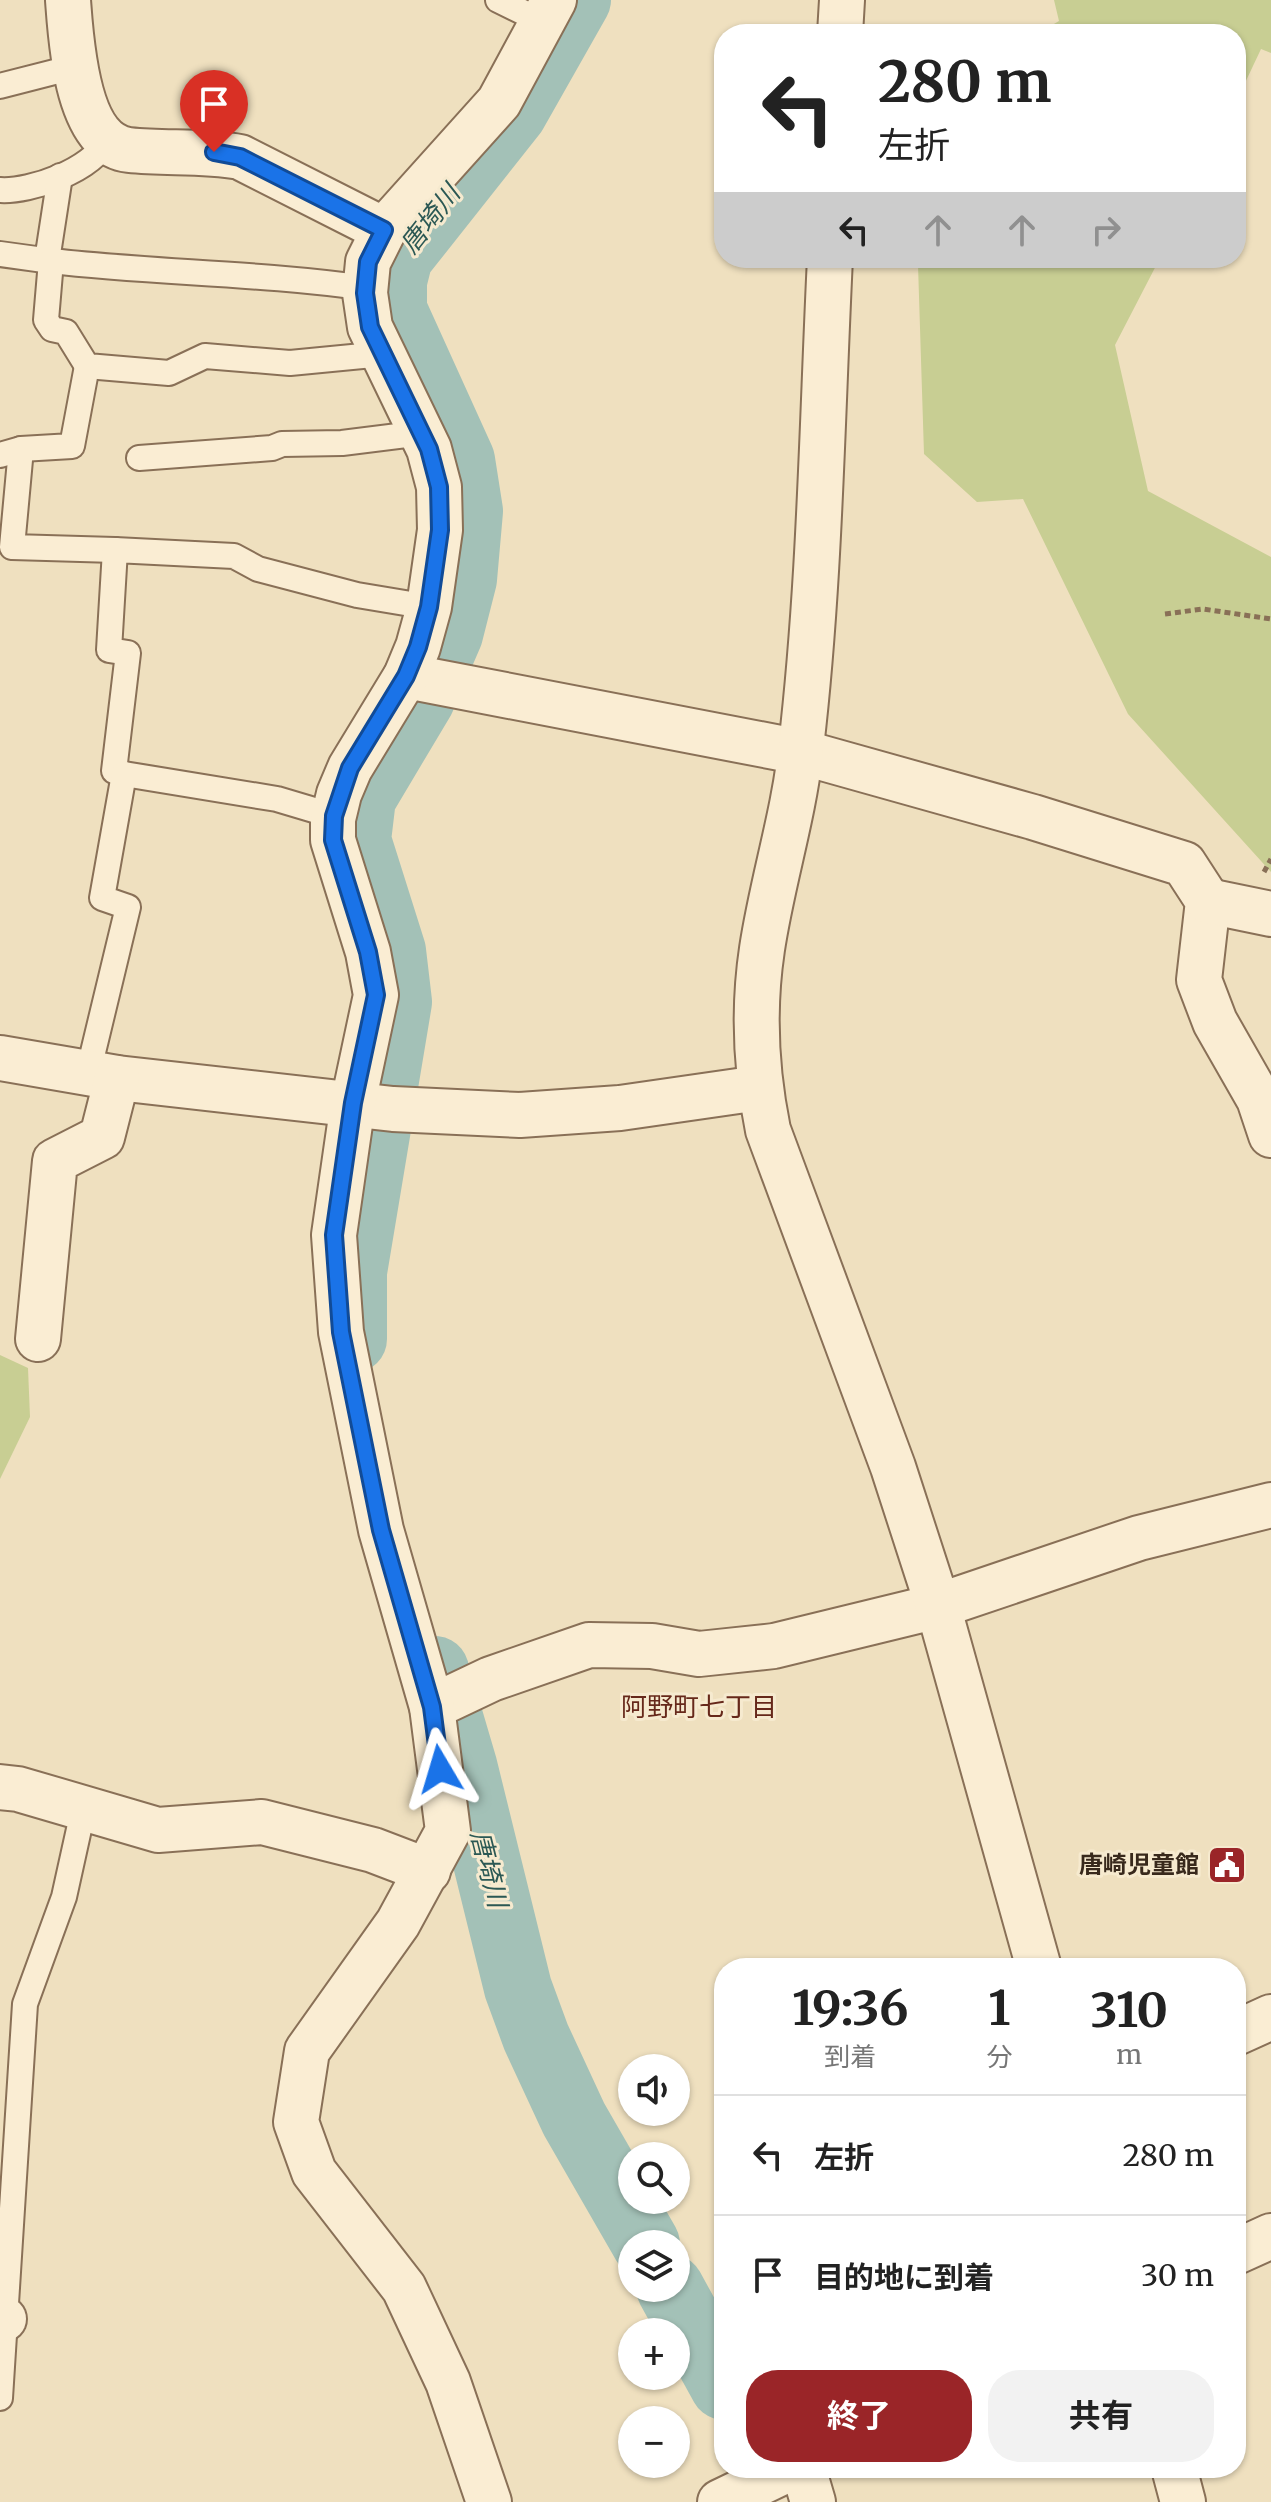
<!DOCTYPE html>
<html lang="ja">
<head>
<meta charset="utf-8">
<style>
	:root { --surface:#fff; --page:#f2f2f2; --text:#222; --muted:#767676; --line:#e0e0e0; --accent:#9a2528 }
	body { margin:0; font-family:Merriweather,"Noto Sans JP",serif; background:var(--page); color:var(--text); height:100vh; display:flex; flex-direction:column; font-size:30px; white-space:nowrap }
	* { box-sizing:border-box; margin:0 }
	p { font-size:26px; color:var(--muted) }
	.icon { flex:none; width:44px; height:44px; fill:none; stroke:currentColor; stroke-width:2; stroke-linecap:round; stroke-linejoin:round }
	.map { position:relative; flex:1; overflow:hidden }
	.drawer { position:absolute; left:714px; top:1958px; width:532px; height:520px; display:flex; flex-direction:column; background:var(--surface); border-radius:32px; box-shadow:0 2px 6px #0004 }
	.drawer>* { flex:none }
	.banner { position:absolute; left:714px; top:24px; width:532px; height:244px; border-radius:32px; box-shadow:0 2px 6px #0004; background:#fff; color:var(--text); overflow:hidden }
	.fabs { position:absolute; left:618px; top:2054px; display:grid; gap:16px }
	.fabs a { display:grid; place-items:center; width:72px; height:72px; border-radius:50%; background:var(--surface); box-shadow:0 2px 6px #0004; font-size:40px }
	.pin { position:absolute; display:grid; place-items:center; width:68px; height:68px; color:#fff; margin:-82px -34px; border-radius:50% 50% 50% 0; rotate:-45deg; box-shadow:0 0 8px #0007 }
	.pin .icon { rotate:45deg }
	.me { position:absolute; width:88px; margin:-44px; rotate:353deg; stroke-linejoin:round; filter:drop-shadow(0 0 6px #0008) }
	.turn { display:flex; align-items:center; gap:28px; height:168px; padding:0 32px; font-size:36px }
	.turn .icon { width:104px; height:104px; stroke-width:2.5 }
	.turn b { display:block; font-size:56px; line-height:68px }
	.lanes { display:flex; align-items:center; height:76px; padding:0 32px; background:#0003; justify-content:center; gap:40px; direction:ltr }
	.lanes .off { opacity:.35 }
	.eta { display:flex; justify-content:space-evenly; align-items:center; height:136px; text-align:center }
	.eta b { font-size:48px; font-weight:700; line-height:56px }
	.action { display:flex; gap:16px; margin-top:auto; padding:16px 32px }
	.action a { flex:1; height:92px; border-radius:32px; background:var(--accent); color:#fff; font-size:32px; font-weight:700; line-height:92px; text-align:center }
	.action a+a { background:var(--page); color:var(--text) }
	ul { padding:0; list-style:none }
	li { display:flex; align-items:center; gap:24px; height:120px; padding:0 32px; border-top:2px solid var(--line) }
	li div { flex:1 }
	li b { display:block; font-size:30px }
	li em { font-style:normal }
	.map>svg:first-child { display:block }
</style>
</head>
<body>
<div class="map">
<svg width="1271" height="2502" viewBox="0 0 1271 2502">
	<rect width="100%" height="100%" fill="#efe0bf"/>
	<g fill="#c8ce93">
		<path d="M1054 0H1271V53L1261 49 1236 102V34H1037L1059 21Z"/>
		<path d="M922 258H1160L1115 345 1148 491 1271 557V872L1128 714 1023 499 977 502 924 454 918 265Z"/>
		<path d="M0 1355 28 1368 30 1417 0 1479Z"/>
	</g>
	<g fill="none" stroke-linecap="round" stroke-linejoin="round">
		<g stroke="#a3c1b7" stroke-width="68">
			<path d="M353 1339V1272L398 1002 392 951 357 840 362 798 421 699 449 634 463 579 469 511 461 460 393 310V281L399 257 513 113 577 0"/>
			<path d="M435 1670 463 1765 518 1988 536 2037 574 2119 646 2244"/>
			<path d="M670 2288 724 2386"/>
		</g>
		<defs>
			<g id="service">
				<path d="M498 0 543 22"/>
				<path d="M0 86 74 67"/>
				<path d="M0 190C31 192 92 170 106 141"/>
				<path d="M0 254 51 261 48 254 60 176"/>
				<path d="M366 288C262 273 156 273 51 261L46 320 52 329 66 332 87 366 169 373 205 356 290 363 383 354"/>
				<path d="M21 449 12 547 115 550"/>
				<path d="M0 455 21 449 72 446 87 366"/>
				<path d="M139 458 272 448 282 444 342 443 422 433"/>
				<path d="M124 774 114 771 128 653 109 650 115 550 234 556 258 569 357 595 429 607"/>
				<path d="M88 1073 128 907 102 898 124 774 277 799 334 816"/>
				<path d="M0 2398 25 2004 64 1897 83 1811"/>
			</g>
			<g id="minor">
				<path d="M68 0C71 40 76 144 129 150 166 154 203 150 240 157L384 230"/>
				<path d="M406 676 801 752 1033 817 1184 864 1208 901 1199 980 1215 1022 1259 1099 1271 1135"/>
				<path d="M1208 901 1271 914"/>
				<path d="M0 1058 117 1078 393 1109 520 1115 620 1108 759 1088"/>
				<path d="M38 1339 55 1161 102 1137 117 1078"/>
				<path d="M432 1707 491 1679 589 1645 652 1646 699 1654 774 1646 938 1606 1139 1538 1271 1505"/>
				<path d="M0 1787 18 1789 158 1830 262 1822 373 1850 428 1871"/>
				<path d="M1236 2033 1271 2017"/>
				<path d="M0 2319H4"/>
				<path d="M803 2468 813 2502"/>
				<path d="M489 2502 448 2382 404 2288 314 2172 296 2122 307 2051 398 1923 448 1831 432 1707 381 1530 341 1332 334 1235 353 1103 376 995 368 952 333 840V819L339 794 350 768 406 676 418 647 429 607 440 530 439 487 429 449 370 327 365 293 368 262 384 230 499 102 554 0"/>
			</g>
			<g id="tertiary">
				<path d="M840 34 842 0"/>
				<path d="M830 258C822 421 820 585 801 747 794 815 772 882 762 949 753 1009 756 1071 768 1130L893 1467 938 1606 1039 1968"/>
				<path d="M1236 2252 1271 2236"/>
				<path d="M1174 2468 1183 2502"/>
				<path d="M720 2502 791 2468"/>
			</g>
		</defs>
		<use href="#service" stroke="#897057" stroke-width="28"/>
		<use href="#minor" stroke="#897057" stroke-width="48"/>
		<use href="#tertiary" stroke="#897057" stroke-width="48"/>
		<g stroke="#897057" stroke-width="5" stroke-dasharray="6 4" stroke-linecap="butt">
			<path d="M1165 614 1203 609 1271 619"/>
			<path d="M1264 872 1271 859"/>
		</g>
		<use href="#service" stroke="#faedd3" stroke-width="24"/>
		<use href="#minor" stroke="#faedd3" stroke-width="44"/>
		<use href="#tertiary" stroke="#faedd3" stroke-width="44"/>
	</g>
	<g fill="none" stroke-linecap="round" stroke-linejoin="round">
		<defs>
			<path id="route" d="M214 152 240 157 384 230 368 262 365 293 370 327 429 449 439 487 440 530 429 607 418 647 406 676 350 768 334 816 333 840 368 952 376 995 353 1103 334 1235 341 1332 381 1530 432 1707 440 1769"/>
		</defs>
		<use href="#route" stroke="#114b97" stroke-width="20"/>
		<use href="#route" stroke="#1a73e8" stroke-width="14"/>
	</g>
	<defs>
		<symbol id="civic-square" viewBox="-11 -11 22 22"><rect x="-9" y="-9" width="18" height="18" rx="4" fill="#9a2528" stroke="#f6eacf"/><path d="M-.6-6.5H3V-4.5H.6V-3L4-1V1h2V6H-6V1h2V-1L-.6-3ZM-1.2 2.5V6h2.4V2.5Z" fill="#fff"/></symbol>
	</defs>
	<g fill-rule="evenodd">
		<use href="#civic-square" x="1205" y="1843" width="44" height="44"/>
	</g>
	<g text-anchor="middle" stroke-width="6" stroke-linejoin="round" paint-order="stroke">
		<g font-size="24" font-weight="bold" fill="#38291c" stroke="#f6eacf" text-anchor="end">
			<text x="1199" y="1873">唐崎児童館</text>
		</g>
		<g font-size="26" font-style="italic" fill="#2b5854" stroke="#f6eacf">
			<text transform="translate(430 219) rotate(-52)" y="9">唐埼川</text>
			<text transform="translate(489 1869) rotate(76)" y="9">唐埼川</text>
		</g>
		<g font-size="26" fill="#66281a" stroke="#f6eacf">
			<text x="699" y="1716">阿野町七丁目</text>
		</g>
	</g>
</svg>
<div class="fabs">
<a><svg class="icon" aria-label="sound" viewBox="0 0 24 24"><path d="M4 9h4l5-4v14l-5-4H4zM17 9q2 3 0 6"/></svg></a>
<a><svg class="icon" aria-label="search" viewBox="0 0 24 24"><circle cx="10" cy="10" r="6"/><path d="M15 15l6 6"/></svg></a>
<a><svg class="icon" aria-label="layers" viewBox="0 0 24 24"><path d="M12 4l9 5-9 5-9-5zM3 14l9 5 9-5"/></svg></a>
<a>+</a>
<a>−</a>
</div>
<div class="pin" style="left:214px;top:152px;background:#d93025"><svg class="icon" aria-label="arrive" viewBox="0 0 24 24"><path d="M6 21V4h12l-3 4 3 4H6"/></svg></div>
<svg class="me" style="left:440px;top:1769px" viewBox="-20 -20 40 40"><path d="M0-17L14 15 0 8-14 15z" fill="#1a73e8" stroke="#fff" stroke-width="4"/></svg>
<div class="banner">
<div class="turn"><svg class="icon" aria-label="left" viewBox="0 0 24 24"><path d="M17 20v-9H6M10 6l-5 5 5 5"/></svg><div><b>280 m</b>左折</div></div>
<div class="lanes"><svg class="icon" aria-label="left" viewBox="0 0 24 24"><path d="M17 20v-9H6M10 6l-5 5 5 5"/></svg><svg class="icon off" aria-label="ahead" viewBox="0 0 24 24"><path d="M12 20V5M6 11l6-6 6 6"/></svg><svg class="icon off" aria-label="ahead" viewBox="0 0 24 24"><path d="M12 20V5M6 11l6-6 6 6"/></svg><svg class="icon off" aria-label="right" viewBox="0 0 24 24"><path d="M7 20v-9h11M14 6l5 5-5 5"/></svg></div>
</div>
<section class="drawer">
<div class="eta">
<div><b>19:36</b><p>到着</p></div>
<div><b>1</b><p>分</p></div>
<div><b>310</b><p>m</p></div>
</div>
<ul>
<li><svg class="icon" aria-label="left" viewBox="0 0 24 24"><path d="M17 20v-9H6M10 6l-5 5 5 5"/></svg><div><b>左折</b></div><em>280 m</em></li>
<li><svg class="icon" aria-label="arrive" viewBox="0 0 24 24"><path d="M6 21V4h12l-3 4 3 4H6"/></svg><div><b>目的地に到着</b></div><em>30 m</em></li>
</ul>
<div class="action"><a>終了</a><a>共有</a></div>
</section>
</div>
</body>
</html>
